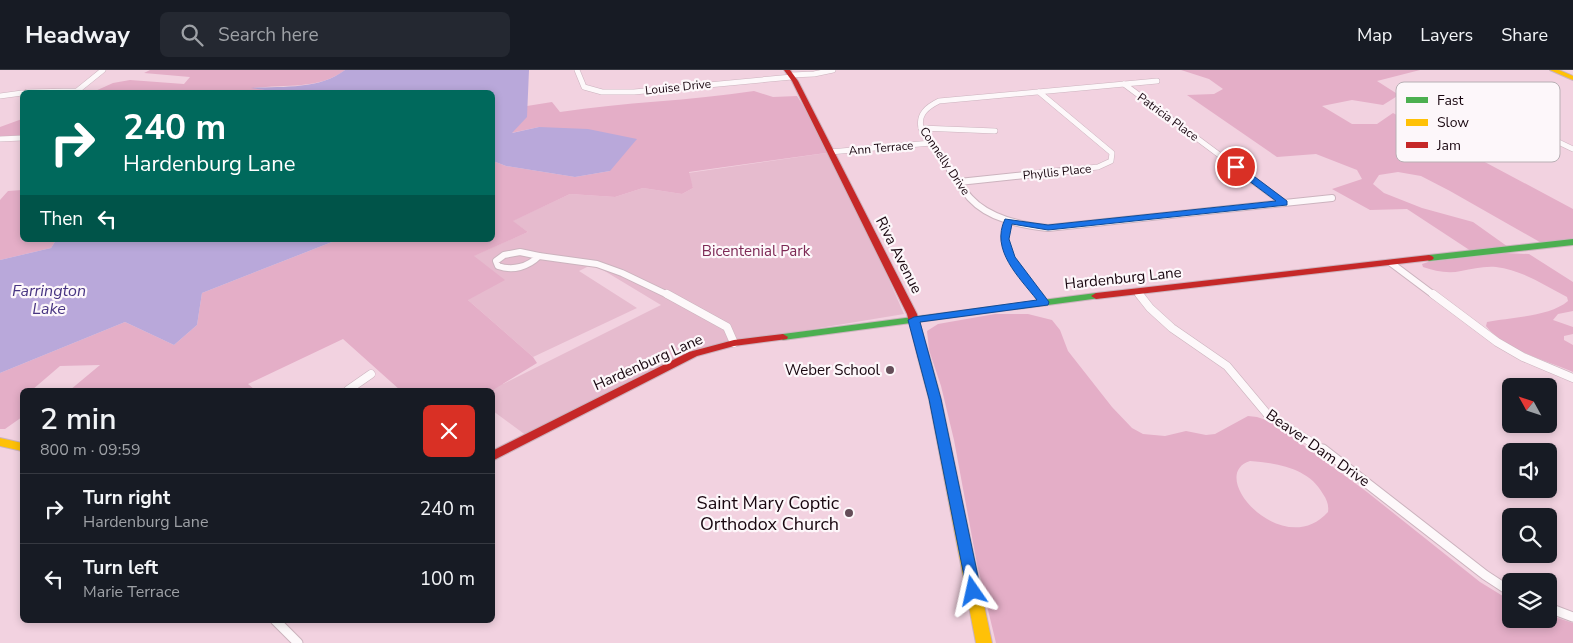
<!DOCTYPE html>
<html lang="en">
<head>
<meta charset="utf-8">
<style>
	:root { --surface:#171b24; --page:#242831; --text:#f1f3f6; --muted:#9ea1a6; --line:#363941 }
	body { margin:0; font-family:"Nunito Sans",sans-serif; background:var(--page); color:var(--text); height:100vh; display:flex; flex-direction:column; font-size:19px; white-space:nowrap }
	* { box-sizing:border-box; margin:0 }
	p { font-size:16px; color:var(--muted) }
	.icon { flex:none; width:28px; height:28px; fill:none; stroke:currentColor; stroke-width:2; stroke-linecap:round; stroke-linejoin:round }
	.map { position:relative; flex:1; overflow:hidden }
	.panel { position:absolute; left:20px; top:318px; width:475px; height:235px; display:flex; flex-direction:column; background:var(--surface); border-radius:8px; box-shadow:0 2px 8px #0003 }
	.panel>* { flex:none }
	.guide { position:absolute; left:20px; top:20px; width:475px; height:152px; border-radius:8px; box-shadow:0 2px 8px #0003; background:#00695c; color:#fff; overflow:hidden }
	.needle { width:32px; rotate:310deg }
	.controls { position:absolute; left:1502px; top:308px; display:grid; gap:10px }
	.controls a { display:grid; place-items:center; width:55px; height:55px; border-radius:8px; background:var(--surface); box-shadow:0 2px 8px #0003; font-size:25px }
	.pin { position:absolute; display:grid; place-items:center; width:42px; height:42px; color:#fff; margin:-21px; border:2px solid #fff; border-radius:50%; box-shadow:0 1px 5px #0007 }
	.me { position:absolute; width:55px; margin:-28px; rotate:349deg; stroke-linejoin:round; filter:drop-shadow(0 0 4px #0008) }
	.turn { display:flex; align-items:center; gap:18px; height:105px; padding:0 20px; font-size:22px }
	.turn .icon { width:65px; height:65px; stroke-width:2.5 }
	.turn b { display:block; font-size:35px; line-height:42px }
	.then { display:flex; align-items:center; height:48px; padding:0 20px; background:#0003; gap:10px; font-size:19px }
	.round { display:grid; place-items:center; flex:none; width:52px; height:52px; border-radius:8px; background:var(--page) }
	.headline { display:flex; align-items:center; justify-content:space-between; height:85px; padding:0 20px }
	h1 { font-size:30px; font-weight:600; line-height:38px }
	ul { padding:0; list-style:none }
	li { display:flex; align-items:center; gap:15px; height:70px; padding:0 20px; border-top:1px solid var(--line) }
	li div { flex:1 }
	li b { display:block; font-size:19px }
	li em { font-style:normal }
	header { display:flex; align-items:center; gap:30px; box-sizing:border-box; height:70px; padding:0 25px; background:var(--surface); border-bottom:1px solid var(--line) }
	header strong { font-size:24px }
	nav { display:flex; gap:28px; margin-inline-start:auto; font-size:18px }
	.search { width:350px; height:45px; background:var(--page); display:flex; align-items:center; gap:12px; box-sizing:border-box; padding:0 18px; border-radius:8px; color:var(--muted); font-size:19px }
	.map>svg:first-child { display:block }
</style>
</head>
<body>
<header>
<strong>Headway</strong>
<div class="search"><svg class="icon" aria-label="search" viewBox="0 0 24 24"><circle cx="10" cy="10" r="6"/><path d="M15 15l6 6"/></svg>Search here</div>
<nav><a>Map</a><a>Layers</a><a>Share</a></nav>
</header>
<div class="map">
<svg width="1573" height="573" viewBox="0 0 1573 573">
	<rect width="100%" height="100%" fill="#f2d2e0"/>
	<path fill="#e6bbce" d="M833 82 904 244 704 277 527 366 493 341 492 320 458 316 503 314 661 235 593 194 579 201 637 238 533 287 468 230 473 186 528 162 512 151 570 124 615 127 643 118 682 124 693 118 688 103Z"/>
	<g fill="#e4aec7" fill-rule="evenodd">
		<path d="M150 0H345C319 20 285 14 254 18L272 21V22H93L113 13 130 10 184 14 190 7 144 3Z"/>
		<path d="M1181 0H1420L1377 11 1399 25 1383 35 1352 30 1322 36 1352 54H1377L1393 43 1573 139V172L1545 175 1450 121 1421 106 1398 102 1379 105 1373 114 1384 123 1422 138 1473 152 1511 179 1474 183 1407 139 1370 140 1332 119 1362 109 1357 100 1316 84 1277 87 1187 25 1214 24 1223 19 1209 9Z"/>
		<path d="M754 21 773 27 797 26 833 82 689 102 693 118 682 124 643 118 615 127 570 124 513 151 528 162 474 186 505 210 468 230 533 287 537 293 493 320H400L343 269 248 314 255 320H70L100 295 60 296 32 320H22V347L5 359H0V303L125 252 174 275 197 255 202 223 337 170H492L493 91 506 96 575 107 610 101 539 57 511 63 526 47 527 36 552 32 560 42C624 32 690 31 754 21Z"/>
		<path d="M22 49V68L0 70V57Z"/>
		<path d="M22 120V170H56L51 178 0 190V130L8 121Z"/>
		<path d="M1505 183 1529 184 1573 212V241L1558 244 1553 250 1573 257V264L1564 266V270L1573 275V302C1547 291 1503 279 1486 256L1487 252C1511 247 1549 247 1568 231L1567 227C1544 215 1522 200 1496 197 1483 196 1473 199 1461 201 1448 204 1435 201 1423 197L1422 194 1428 192Z"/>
		<path d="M995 244H1028L1052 250 1060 260 1068 281 1112 337 1132 358 1143 364 1165 366 1186 361 1206 365 1215 364 1248 346 1257 347 1272 352 1367 422 1480 512 1511 531V549H1549V545L1573 553V573H996L977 494 954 370 941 316 929 280 927 261 938 254ZM1250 391C1277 393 1309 398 1323 424 1327 430 1329 435 1328 442 1283 492 1205 405 1250 391Z"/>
	</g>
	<g fill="#b9a8da">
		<path d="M345 0H529L527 47 512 63 539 57 588 59 637 69 610 101 575 107 506 96 493 91 492 22H272V21L251 18C282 16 319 20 345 0Z"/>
		<path d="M56 170H337L202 223 197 255 174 275 125 252 0 303V190L51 178Z"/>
	</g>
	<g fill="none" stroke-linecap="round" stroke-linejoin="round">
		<defs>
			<g id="street-far3">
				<path d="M577 0 584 17 602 22H634L792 7"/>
				<path d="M791 5 814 4 833 0"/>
				<path d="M1124 14 1241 101"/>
				<path d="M27 22 77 21 103 0"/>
				<path d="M1039 22 1112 83 1111 91 1098 97 1062 101"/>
				<path d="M0 26 22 23"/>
				<path d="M1481 35 1573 79"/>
				<path d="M921 58 995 61"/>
				<path d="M0 69 22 68"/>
				<path d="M830 82 931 73"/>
				<path d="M951 101 921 58C918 44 927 37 939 31L1157 11"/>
			</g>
			<g id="street-far2">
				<path d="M950 100C957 109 963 120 970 128 989 149 1021 155 1048 158L1332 128"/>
				<path d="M1239 100 1284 133"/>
				<path d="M959 112 1073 100"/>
				<path d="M1008 151 1004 169 1011 188 1039 226"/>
				<path d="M520 182 539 186C528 197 513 201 498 196L496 191 504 185Z"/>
				<path d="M539 186 597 194 622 203 670 226"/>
				<path d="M1391 193 1435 226"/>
				<path d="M1137 222 1140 226"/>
			</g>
			<g id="street-far1">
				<path d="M667 224 727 257 734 273"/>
				<path d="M1038 224 1044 232"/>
				<path d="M1139 224 1150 238 1172 258 1227 296 1268 345 1325 381"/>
				<path d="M1433 224 1497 272 1523 287 1573 308"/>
				<path d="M348 320 371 304"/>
			</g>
			<g id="street">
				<path d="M1323 379 1485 505 1511 522"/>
				<path d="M1549 538 1573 547"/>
				<path d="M275 550 298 573"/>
			</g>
			<g id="fast">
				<path d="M1573 169V175L1429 191 1424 188 1429 185Z"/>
				<path d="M1096 223 1101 226 1100 228 783 270 778 267 783 264Z"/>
			</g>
			<g id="slow">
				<path d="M1550 0H1559L1573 6V10Z"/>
				<path d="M924 284 930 288 941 329 992 573H976L929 329 918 288Z"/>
				<path d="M0 368 22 373V381L0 376Z"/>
			</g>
			<g id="jam">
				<path d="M784 0H790L798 11 917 244 930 288 928 291 924 292 918 288 907 244 792 11Z"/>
				<path d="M1429 185 1432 186 1434 188 1432 190 1096 229 1091 226 1096 223Z"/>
				<path d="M783 264 788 267 787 269 734 276 697 286 492 391V381L689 282 734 270Z"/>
			</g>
		</defs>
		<use href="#street-far3" stroke="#ccb3be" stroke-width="6"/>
		<use href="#street-far2" stroke="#ccb3be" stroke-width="8"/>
		<use href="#street-far1" stroke="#ccb3be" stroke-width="9"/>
		<use href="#street" stroke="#ccb3be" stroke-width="11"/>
		<use href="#fast" stroke="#ccb3be" stroke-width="2"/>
		<use href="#slow" stroke="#ccb3be" stroke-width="2"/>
		<use href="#jam" stroke="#ccb3be" stroke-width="2"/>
		<use href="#street-far3" stroke="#fdf8fa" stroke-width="5"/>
		<use href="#street-far2" stroke="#fdf8fa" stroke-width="6"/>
		<use href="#street-far1" stroke="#fdf8fa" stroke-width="8"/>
		<use href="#street" stroke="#fdf8fa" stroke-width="9"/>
		<use href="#fast" fill="#4caf50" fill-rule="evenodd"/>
		<use href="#slow" fill="#ffc107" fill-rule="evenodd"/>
		<use href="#jam" fill="#c62828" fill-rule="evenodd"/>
	</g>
	<path fill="#1a73e8" stroke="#114b97" d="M1233 95H1239L1287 131V135L1048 160 1012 154 1009 169 1015 187 1049 232 1048 235 920 252 941 329 981 521 979 526 973 528 968 526 929 329 908 250 914 247 1037 230C1019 207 990 180 1005 149L1048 155 1276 131 1233 99Z"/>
	<g fill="#644d58" stroke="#fdf7fa" stroke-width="2">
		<circle cx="890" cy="300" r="5"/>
		<circle cx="849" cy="443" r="5"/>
	</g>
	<g text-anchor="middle" stroke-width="4.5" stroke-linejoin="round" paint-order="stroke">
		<g font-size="12" fill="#18060f" stroke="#fdf7fa">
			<text transform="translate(678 17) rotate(-6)" y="4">Louise Drive</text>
			<text transform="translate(1168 47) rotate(36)" y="4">Patricia Place</text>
			<text transform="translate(881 78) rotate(-5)" y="4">Ann Terrace</text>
			<text transform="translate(945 91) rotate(56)" y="4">Connelly Drive</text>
			<text transform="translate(1057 102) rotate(-6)" y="4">Phyllis Place</text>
		</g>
		<g font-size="15" fill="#7d2955" stroke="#fdf7fa">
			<text x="756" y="186">Bicentenial Park</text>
		</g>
		<g font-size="15" fill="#18060f" stroke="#fdf7fa">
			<text transform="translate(899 185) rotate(63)" y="5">Riva Avenue</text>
			<text transform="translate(1123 208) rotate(-6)" y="5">Hardenburg Lane</text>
			<text transform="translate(648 292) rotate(-24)" y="5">Hardenburg Lane</text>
			<text transform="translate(1318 378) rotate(35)" y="5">Beaver Dam Drive</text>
		</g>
		<g font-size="15" fill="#18060f" stroke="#fdf7fa" text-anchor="end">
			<text x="880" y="305">Weber School</text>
		</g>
		<g font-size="16" font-style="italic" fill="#483582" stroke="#fdf7fa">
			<text x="49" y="226">Farrington<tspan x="49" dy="18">Lake</tspan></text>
		</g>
		<g font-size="18" fill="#18060f" stroke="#fdf7fa" text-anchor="end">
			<text x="839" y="439">Saint Mary Coptic<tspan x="839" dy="21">Orthodox Church</tspan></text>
		</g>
	</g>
	<rect x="1396" y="12" width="164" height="80" rx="8" fill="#fdf7fa" stroke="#b8afb4" stroke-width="1"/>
	<rect x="1406" y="27" width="22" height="6" fill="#4caf50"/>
	<rect x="1406" y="49" width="22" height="7" fill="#ffc107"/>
	<rect x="1406" y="72" width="22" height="6" fill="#c62828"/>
	<g font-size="14" fill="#18060f">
		<text x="1437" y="35">Fast</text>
		<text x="1437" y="57">Slow</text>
		<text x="1437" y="80">Jam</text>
	</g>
</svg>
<div class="controls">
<a><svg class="needle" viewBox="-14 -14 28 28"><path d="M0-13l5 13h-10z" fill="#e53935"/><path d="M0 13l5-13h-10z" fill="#9ea1a6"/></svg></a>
<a><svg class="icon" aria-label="sound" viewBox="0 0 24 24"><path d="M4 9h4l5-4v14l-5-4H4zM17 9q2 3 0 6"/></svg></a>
<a><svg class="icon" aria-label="search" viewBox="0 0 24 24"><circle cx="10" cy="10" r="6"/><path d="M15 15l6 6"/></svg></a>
<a><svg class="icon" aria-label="layers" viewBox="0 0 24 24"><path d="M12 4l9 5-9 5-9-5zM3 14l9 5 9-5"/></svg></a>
</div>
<div class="pin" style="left:1236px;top:97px;background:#d93025"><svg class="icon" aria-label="arrive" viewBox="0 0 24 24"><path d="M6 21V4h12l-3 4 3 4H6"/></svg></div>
<svg class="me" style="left:973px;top:521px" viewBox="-20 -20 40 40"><path d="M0-17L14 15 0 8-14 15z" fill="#1a73e8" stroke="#fff" stroke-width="4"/></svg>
<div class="guide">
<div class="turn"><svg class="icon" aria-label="right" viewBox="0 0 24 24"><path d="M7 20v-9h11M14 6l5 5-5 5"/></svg><div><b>240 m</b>Hardenburg Lane</div></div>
<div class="then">Then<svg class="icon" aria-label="left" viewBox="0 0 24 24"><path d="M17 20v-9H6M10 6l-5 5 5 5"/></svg></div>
</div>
<section class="panel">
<div class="headline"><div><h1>2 min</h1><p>800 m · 09:59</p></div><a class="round" style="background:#d93025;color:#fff"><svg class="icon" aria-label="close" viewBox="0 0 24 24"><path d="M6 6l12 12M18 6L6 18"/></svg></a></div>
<ul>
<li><svg class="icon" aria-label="right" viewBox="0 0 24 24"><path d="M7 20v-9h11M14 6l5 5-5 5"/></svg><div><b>Turn right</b><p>Hardenburg Lane</p></div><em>240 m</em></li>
<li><svg class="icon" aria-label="left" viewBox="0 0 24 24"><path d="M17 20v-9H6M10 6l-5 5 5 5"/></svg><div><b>Turn left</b><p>Marie Terrace</p></div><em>100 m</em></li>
</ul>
</section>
</div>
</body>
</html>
